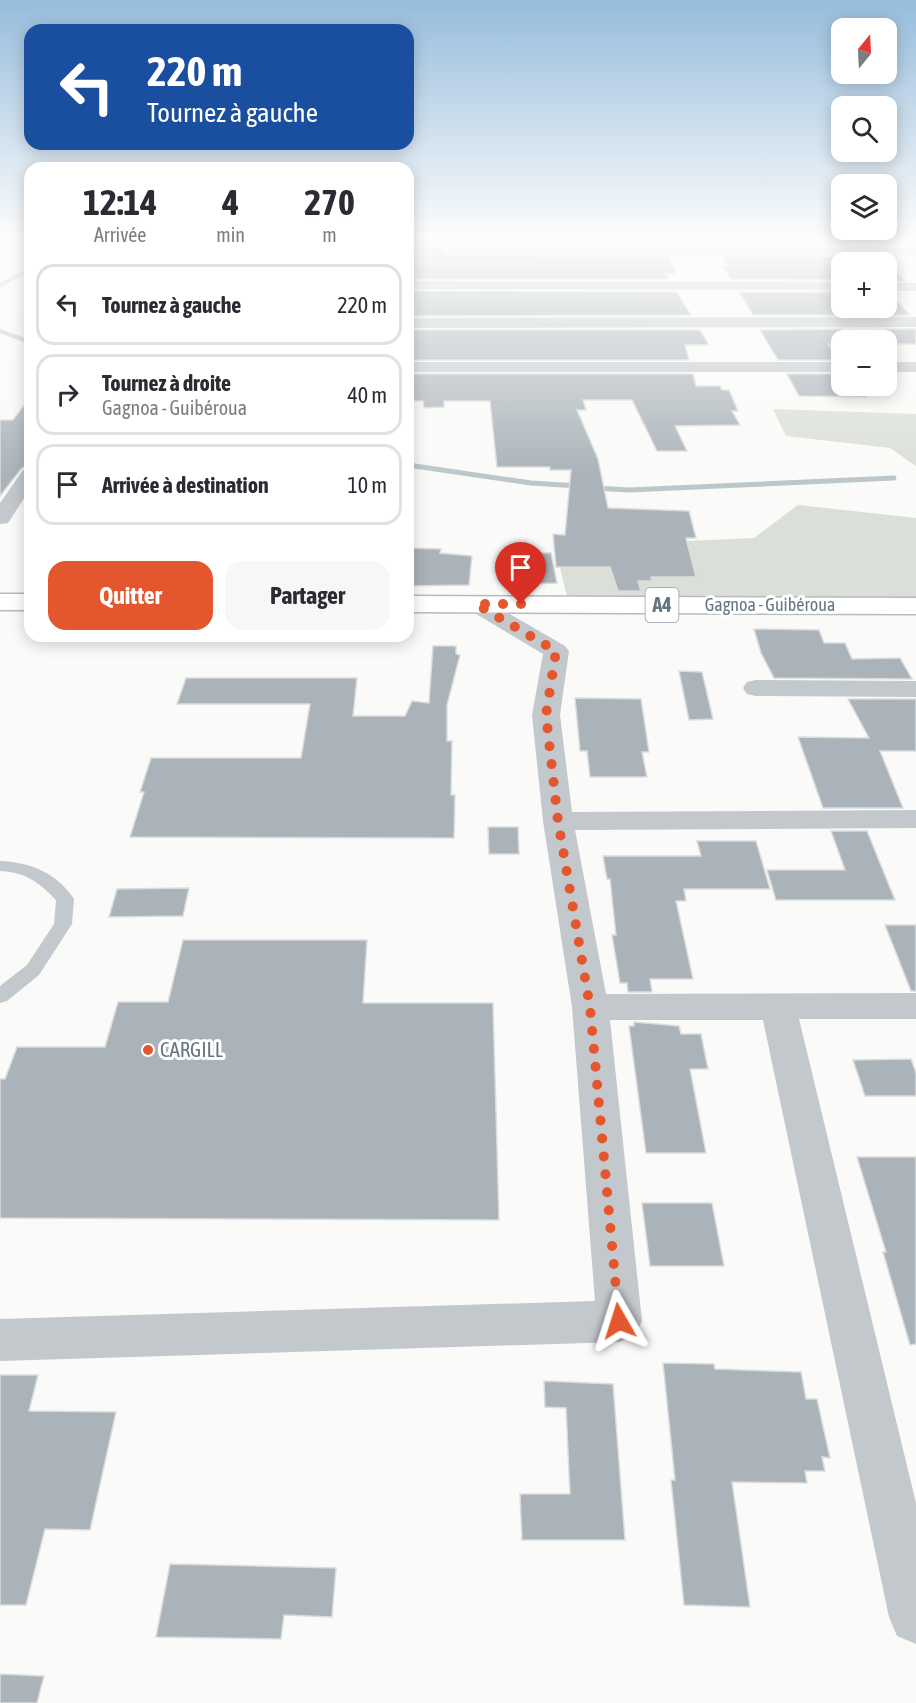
<!DOCTYPE html>
<html lang="fr">
<head>
<meta charset="utf-8">
<style>
	:root { --surface:#fff; --page:#f7f7f7; --text:#2b2b33; --muted:#7c7c81; --line:#e1e1e2; --accent:#e4572e }
	body { margin:0; font-family:"Asap Condensed",sans-serif; background:var(--page); color:var(--text); height:100vh; display:flex; flex-direction:column; font-size:22px; white-space:nowrap }
	* { box-sizing:border-box; margin:0 }
	p { font-size:20px; color:var(--muted) }
	.icon { flex:none; width:33px; height:33px; fill:none; stroke:currentColor; stroke-width:2; stroke-linecap:round; stroke-linejoin:round }
	.map { position:relative; flex:1; overflow:hidden }
	.sheet { position:absolute; left:24px; top:162px; width:390px; height:480px; display:flex; flex-direction:column; background:var(--surface); border-radius:18px; box-shadow:0 3px 15px #0003 }
	.sheet>* { flex:none }
	.top-card { position:absolute; left:24px; top:24px; width:390px; height:126px; border-radius:18px; box-shadow:0 3px 15px #0003; background:#1a4fa0; color:#fff; overflow:hidden }
	.needle { width:39px; rotate:18deg }
	.tools { position:absolute; left:831px; top:18px; display:grid; gap:12px }
	.tools a { display:grid; place-items:center; width:66px; height:66px; border-radius:12px; background:var(--surface); box-shadow:0 3px 15px #0003; font-size:30px }
	.pin { position:absolute; display:grid; place-items:center; width:51px; height:51px; color:#fff; margin:-62px -26px; border-radius:50% 50% 50% 0; rotate:-45deg; box-shadow:0 0 6px #0007 }
	.pin .icon { rotate:45deg }
	.me { position:absolute; width:66px; margin:-33px; rotate:354deg; stroke-linejoin:round; filter:drop-shadow(0 0 4px #0008) }
	.turn { display:flex; align-items:center; gap:21px; height:126px; padding:0 24px; font-size:27px }
	.turn .icon { width:78px; height:78px; stroke-width:2.5 }
	.turn b { display:block; font-size:42px; line-height:51px }
	.eta { display:flex; justify-content:space-evenly; align-items:center; height:102px; text-align:center }
	.eta b { font-size:36px; font-weight:700; line-height:42px }
	.button { display:flex; gap:12px; margin-top:auto; padding:12px 24px }
	.button a { flex:1; height:69px; border-radius:18px; background:var(--accent); color:#fff; font-size:24px; font-weight:700; line-height:69px; text-align:center }
	.button a+a { background:var(--page); color:var(--text) }
	ul { padding:0; list-style:none }
	li { display:flex; align-items:center; gap:18px; height:81px; margin:0 12px 9px; padding:0 12px; border:3px solid var(--line); border-radius:18px }
	li div { flex:1 }
	li b { display:block; font-size:22px }
	li em { font-style:normal }
	.map>svg:first-child { display:block }
</style>
</head>
<body>
<div class="map">
<svg width="916" height="1703" viewBox="0 0 916 1703">
	<rect width="100%" height="100%" fill="#fafaf8"/>
	<g fill="#dadfd7">
		<path d="M773 409 916 414V466L890 448 786 436Z"/>
		<path d="M798 505 916 518V604L568 601 555 547 754 538Z"/>
	</g>
	<g fill="none" stroke-linecap="round" stroke-linejoin="round">
		<g stroke="#bbc7cb" stroke-width="4">
			<path d="M0 285 30 269"/>
			<path d="M0 331 30 342"/>
		</g>
		<g stroke="#bbc7cb" stroke-width="5">
			<path d="M408 465 531 483 579 486"/>
			<path d="M595 488 629 490 894 478"/>
		</g>
	</g>
	<g fill="#aab3b9" stroke="#dcdcda" stroke-width="1.5">
		<path d="M408 238H659L666 244H453L444 249 448 255 670 256 676 274H666L669 279H411L410 270H408Z"/>
		<path d="M735 239 842 240V245L715 244 714 241H736Z"/>
		<path d="M722 256 842 257V280L731 279 722 266H727Z"/>
		<path d="M852 260 885 261 906 281H886V262H854Z"/>
		<path d="M411 291 677 292 691 315 412 316Z"/>
		<path d="M739 292H842V315H753Z"/>
		<path d="M886 293H890L910 315H886Z"/>
		<path d="M842 329V344H828L839 360H778L760 330Z"/>
		<rect x="886" y="329" width="30" height="15"/>
		<path d="M413 330H700L709 345H685L689 360H408Z"/>
		<path d="M408 374H693L696 386H720L722 390H729L738 411H732L740 425 675 426 687 451H657L632 400H583L586 410H577L598 459 608 508 689 511 696 538H686L696 577H651L652 581H638L641 591H618L610 567H556L553 534 565 535 571 470H550V467H497L490 401H444V407L424 408 423 401H408Z"/>
		<path d="M787 374H842V386H858L866 397 799 396Z"/>
		<path d="M30 397V462L21 469 0 496V420H13Z"/>
		<path d="M408 548 441 549 440 553 472 556 469 585 408 586Z"/>
		<path d="M523 553H551L557 583 529 584Z"/>
		<path d="M754 629 819 630 824 643H845L852 659 900 658 912 679 774 678 761 653Z"/>
		<path d="M433 646H456V654L460 655 447 705V741H452L451 795H455L454 838 130 837 144 792H140L151 758H301L310 704H177L186 678H357L353 716H405L412 701 429 703Z"/>
		<path d="M679 671 702 672 713 719 689 720Z"/>
		<path d="M575 698 641 699 649 752H642L647 777H590L587 751H580Z"/>
		<path d="M848 699H916V751H880L903 808H823L798 737 869 738Z"/>
		<path d="M488 827H518L519 854H489Z"/>
		<path d="M831 831H867L895 900H776L767 870H845Z"/>
		<path d="M697 841H756L770 889H684L686 901H676L693 979H650L652 992H628L627 983H620L612 935H616L610 879H607L603 856H701Z"/>
		<path d="M189 888 183 916 109 917 117 889Z"/>
		<path d="M885 925H916V991H911Z"/>
		<path d="M183 940H367L363 1003H493L499 1220 0 1218V1079H5L17 1047H105L118 1002H168Z"/>
		<path d="M634 1022 679 1026 681 1034H701L708 1069H690L706 1153H646L629 1026H634Z"/>
		<path d="M911 1059 916 1073V1096H865L853 1060Z"/>
		<path d="M857 1157H916V1344L910 1345 883 1252H886Z"/>
		<path d="M642 1203H712L724 1266H650Z"/>
		<path d="M663 1363 714 1364 715 1369 801 1372 806 1399H817L830 1458 822 1457 825 1471H805L807 1483 732 1482 750 1607 684 1605 671 1480H675Z"/>
		<path d="M0 1375H38L29 1411 116 1412 90 1530 45 1529 26 1605H0Z"/>
		<path d="M544 1381 613 1384 625 1540H522L520 1494H570L566 1408 545 1407Z"/>
		<path d="M170 1564 336 1568 332 1617 284 1615 281 1639 156 1637Z"/>
		<path d="M0 1674 44 1676 37 1703H0Z"/>
	</g>
	<g fill="none" stroke-linecap="round" stroke-linejoin="round">
		<defs>
			<g id="primary">
				<rect x="0" y="594" width="30" height="16"/>
				<path d="M408 596 916 598V614L408 612Z"/>
			</g>
		</defs>
		<use href="#primary" stroke="#b5babe" stroke-width="3"/>
		<path fill="#c3c8cc" fill-rule="evenodd" d="M0 861C30 862 57 873 74 899L72 924 39 975 7 1001 0 1003V986L27 965 54 924 56 900C39 882 25 872 0 871Z"/>
		<g fill="#c3c8cc" fill-rule="evenodd">
			<path d="M30 240V248L24 247 22 244 24 241Z"/>
			<path d="M453 246 916 247V255L448 253 446 250Z"/>
			<path d="M408 281 842 282V290L408 289Z"/>
			<rect x="886" y="283" width="30" height="8"/>
			<path d="M916 317V327L408 328V318Z"/>
			<rect x="408" y="362" width="434" height="10"/>
			<rect x="886" y="362" width="30" height="10"/>
			<path d="M30 468V489L8 523 0 524V503L23 470Z"/>
			<path d="M476 597 484 599 565 646 569 651 560 715 572 812 916 810V828L575 830 606 994 916 993V1019H799L916 1503V1644L897 1636 889 1617 763 1020H610L642 1321 635 1336 619 1342 0 1361V1319L595 1301 572 1007 543 821 532 715 543 654 468 609 464 604 468 599Z"/>
			<path d="M756 680 916 681V697L756 696 747 694 743 688 747 682Z"/>
		</g>
		<use href="#primary" fill="#fff" fill-rule="evenodd"/>
	</g>
	<linearGradient id="sky" x2="0" y2="1"><stop stop-color="#96bcdc"/><stop offset="0.5" stop-color="#fdfdfc"/><stop offset="1" stop-color="#fdfdfc" stop-opacity="0"/></linearGradient>
	<rect width="916" height="477" fill="url(#sky)"/>
	<g fill="none" stroke-linecap="round" stroke-linejoin="round">
		<path stroke="#e4572e" stroke-width="10" stroke-dasharray="0 18" d="M521 604H476L556 651 546 715 558 821 590 1007 619 1321"/>
	</g>
	<circle fill="#e4572e" stroke="#fff" stroke-width="2" cx="148" cy="1050" r="6"/>
	<g text-anchor="middle" stroke-width="6" stroke-linejoin="round" paint-order="stroke">
		<g font-size="18" fill="#657683" stroke="#fff">
			<text x="770" y="611">Gagnoa - Guibéroua</text>
		</g>
		<rect fill="#fff" stroke="#939fa8" stroke-width="1.5" x="645.5" y="588" width="33" height="34" rx="4.5"/>
		<g font-size="20" font-weight="bold" fill="#657683">
			<text x="662" y="612">A4</text>
		</g>
		<g font-size="21" fill="#657683" stroke="#fff" text-anchor="start">
			<text x="160" y="1057">CARGILL</text>
		</g>
	</g>
</svg>
<div class="tools">
<a><svg class="needle" viewBox="-14 -14 28 28"><path d="M0-13l5 13h-10z" fill="#e53935"/><path d="M0 13l5-13h-10z" fill="#7c7c81"/></svg></a>
<a><svg class="icon" aria-label="search" viewBox="0 0 24 24"><circle cx="10" cy="10" r="6"/><path d="M15 15l6 6"/></svg></a>
<a><svg class="icon" aria-label="layers" viewBox="0 0 24 24"><path d="M12 4l9 5-9 5-9-5zM3 14l9 5 9-5"/></svg></a>
<a>+</a>
<a>−</a>
</div>
<div class="pin" style="left:521px;top:604px;background:#d93025"><svg class="icon" aria-label="arrive" viewBox="0 0 24 24"><path d="M6 21V4h12l-3 4 3 4H6"/></svg></div>
<svg class="me" style="left:619px;top:1321px" viewBox="-20 -20 40 40"><path d="M0-17L14 15 0 8-14 15z" fill="#e4572e" stroke="#fff" stroke-width="4"/></svg>
<div class="top-card">
<div class="turn"><svg class="icon" aria-label="left" viewBox="0 0 24 24"><path d="M17 20v-9H6M10 6l-5 5 5 5"/></svg><div><b>220 m</b>Tournez à gauche</div></div>
</div>
<section class="sheet">
<div class="eta">
<div><b>12:14</b><p>Arrivée</p></div>
<div><b>4</b><p>min</p></div>
<div><b>270</b><p>m</p></div>
</div>
<ul>
<li><svg class="icon" aria-label="left" viewBox="0 0 24 24"><path d="M17 20v-9H6M10 6l-5 5 5 5"/></svg><div><b>Tournez à gauche</b></div><em>220 m</em></li>
<li><svg class="icon" aria-label="right" viewBox="0 0 24 24"><path d="M7 20v-9h11M14 6l5 5-5 5"/></svg><div><b>Tournez à droite</b><p>Gagnoa - Guibéroua</p></div><em>40 m</em></li>
<li><svg class="icon" aria-label="arrive" viewBox="0 0 24 24"><path d="M6 21V4h12l-3 4 3 4H6"/></svg><div><b>Arrivée à destination</b></div><em>10 m</em></li>
</ul>
<div class="button"><a>Quitter</a><a>Partager</a></div>
</section>
</div>
</body>
</html>
